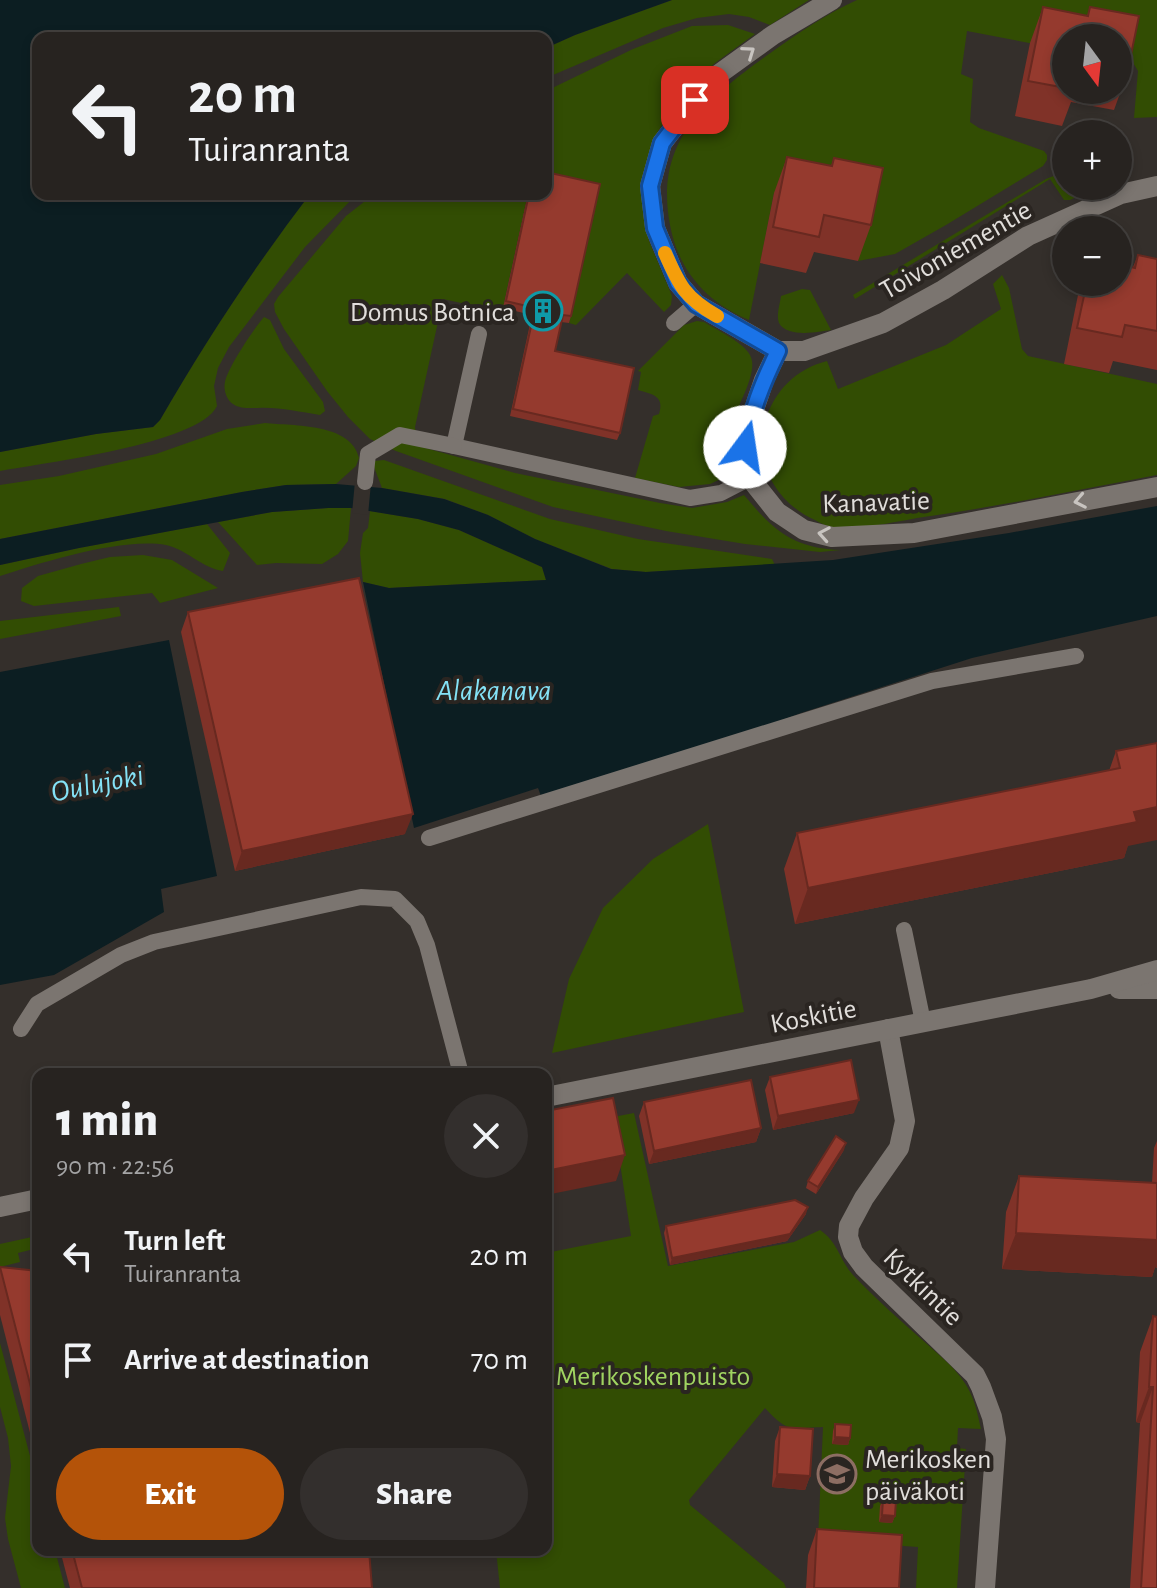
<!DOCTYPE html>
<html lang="en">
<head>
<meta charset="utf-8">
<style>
	:root { --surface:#272320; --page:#332f2d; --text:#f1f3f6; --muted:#a4a4a5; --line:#43403e; --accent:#b45309 }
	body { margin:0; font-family:"Alegreya Sans",sans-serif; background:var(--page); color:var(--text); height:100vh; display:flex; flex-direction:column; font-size:30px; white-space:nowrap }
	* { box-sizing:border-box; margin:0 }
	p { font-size:26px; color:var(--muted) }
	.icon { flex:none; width:44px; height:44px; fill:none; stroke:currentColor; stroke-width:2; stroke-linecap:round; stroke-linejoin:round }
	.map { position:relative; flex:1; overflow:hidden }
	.drawer { position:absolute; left:32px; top:1068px; width:520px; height:488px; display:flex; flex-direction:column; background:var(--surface); border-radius:16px; box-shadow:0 4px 12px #0003,0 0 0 2px var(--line) }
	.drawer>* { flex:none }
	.banner { position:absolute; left:32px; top:32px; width:520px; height:168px; border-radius:16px; box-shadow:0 4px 12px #0003,0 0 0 2px var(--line); background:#272320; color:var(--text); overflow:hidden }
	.needle { width:52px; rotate:165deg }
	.tools { position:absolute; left:1052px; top:24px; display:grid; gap:16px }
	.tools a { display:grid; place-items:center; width:80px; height:80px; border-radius:50%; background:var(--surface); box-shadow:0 4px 12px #0003,0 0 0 2px var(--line); font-size:40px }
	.pin { position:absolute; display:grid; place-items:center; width:68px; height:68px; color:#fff; margin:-34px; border-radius:16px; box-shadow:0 4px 12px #0006 }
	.me { position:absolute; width:88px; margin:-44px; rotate:14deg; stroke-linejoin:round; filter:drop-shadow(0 0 6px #0008) }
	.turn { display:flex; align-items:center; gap:28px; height:168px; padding:0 24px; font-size:36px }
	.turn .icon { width:104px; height:104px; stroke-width:2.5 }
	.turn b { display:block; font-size:56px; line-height:68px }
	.round { display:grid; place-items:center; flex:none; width:84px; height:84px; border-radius:42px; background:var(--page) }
	.overview { display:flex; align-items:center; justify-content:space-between; height:136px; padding:0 24px }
	h1 { font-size:48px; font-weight:800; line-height:60px }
	.action { display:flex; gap:16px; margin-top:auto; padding:16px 24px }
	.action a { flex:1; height:92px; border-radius:48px; background:var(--accent); color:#fff; font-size:32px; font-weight:800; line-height:92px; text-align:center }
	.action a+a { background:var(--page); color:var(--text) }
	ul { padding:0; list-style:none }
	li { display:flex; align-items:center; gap:24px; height:104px; padding:0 24px }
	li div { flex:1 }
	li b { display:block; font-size:30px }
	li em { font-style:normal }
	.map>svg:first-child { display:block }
</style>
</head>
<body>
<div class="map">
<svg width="1157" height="1588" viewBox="0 0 1157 1588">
	<rect width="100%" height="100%" fill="#342f2b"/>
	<g fill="#324d03">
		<path d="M672 0H809L770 25 749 17 729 14 697 18 663 28 546 78V48L575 35Z"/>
		<path d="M857 0H1157V117L1134 118 1138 71 1118 38H1066V50L967 31 961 74 973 79 970 122 979 128 1044 151 1047 155V160L1043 166 946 225 895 254 858 261 869 203 774 193 749 320C712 305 684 277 673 238 649 146 701 103 769 54 797 34 826 14 857 0Z"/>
		<path d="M728 25 755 34 715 63 690 87 675 104 657 133 644 216 649 241 672 296 671 305 664 312 627 273 576 325 569 323 598 191 546 179V91L633 49 692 26Z"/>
		<path d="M1056 175 1064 191 1075 186H1099L1070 200H1064L1050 179 855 299 853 295 858 292 1046 179Z"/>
		<path d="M310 194H357L305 247 229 347 218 368 214 386 217 406C199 444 43 463 0 471V452L96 434 153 427 160 420C205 342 255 266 310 194Z"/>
		<path d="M374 194H528L502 312 443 299 415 427 418 446 515 473 660 503 692 508 727 502 744 495C774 531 793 548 841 550L820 552 745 544 666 531 553 507 396 451 370 439 348 417 327 391 284 329 275 312 274 304 278 297 346 216Z"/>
		<path d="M1002 275 1009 288 1022 349 1028 356 1157 384V475C1077 490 997 507 917 518 895 522 853 531 832 527 826 526 820 523 815 520 778 504 752 462 765 421 775 390 796 369 827 361L838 389 946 345 1001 309 993 284Z"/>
		<path d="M802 289 810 290 831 330C818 332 787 338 779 323 776 315 780 304 781 296Z"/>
		<path d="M264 317 270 320 284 349 323 402 325 411 320 415C299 412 279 407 258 408 250 408 240 409 233 404 227 400 223 390 225 382 227 369 254 328 264 317Z"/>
		<path d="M697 321 704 322C717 330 743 342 750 355 760 372 735 408 731 428 729 443 731 458 736 472L710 484 679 487 635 478 653 416 659 414C665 396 652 394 638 390L641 372 638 371 684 325Z"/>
		<path d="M265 423C294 426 351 423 359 458L356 466 336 484 286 485 242 492 0 539V485L59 476 156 454 227 429Z"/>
		<path d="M384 460 550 519 638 539 772 559 775 565 646 572 612 569 535 539 488 515 445 499 382 488 374 467V461Z"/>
		<path d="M328 508H351L348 541 338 554 322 564 276 563 257 565 218 522 272 512Z"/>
		<path d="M370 511 418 519 459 530 542 567 546 580 389 588 363 582 360 553 363 533 368 528Z"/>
		<path d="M207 524 230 553 223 571C202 568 186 549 166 545 123 537 43 562 0 576V565L79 548Z"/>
		<path d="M143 555 172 560 218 588 160 603 152 593 34 606 21 601 22 588 38 576 81 564 110 557Z"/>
		<path d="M119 607 121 616 0 639V621Z"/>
		<path d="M708 824 744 1012 552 1053 569 979 603 908 653 859Z"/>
		<path d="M634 1113 668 1266 794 1242 820 1230C838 1242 839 1259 853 1275 882 1306 919 1336 950 1365 971 1387 975 1400 981 1429L958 1428 957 1448 966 1449 957 1588H916L918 1547 818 1540 823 1427C791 1428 789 1434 765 1408L689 1500 690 1505 784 1583 786 1588H500L496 1550H546V1253L631 1236 613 1117Z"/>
		<path d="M32 1237 37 1242 38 1248 18 1253 20 1262 0 1267V1244Z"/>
		<path d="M0 1343 38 1486V1550H55L65 1588H21L8 1539 5 1518 11 1466 8 1438 0 1407Z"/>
	</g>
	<g fill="#0c1e22">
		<path d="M0 0H672L575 35 546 48V38H38V194H310C255 266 205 342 160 420L153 427 96 434 0 452Z"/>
		<path d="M336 484 382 488 444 499 488 515 535 539 611 569 646 572 833 560 1009 533 1157 506V616L972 658 801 713 632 776 541 796 538 788 414 828 363 582 389 588 546 580 542 567 459 530 418 519 351 508H328L272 512 79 548 0 565V539L242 492 286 485Z"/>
		<path d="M169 640 217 876 161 889 164 912 54 975 0 985V672Z"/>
	</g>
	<path fill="#342f2b" d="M355 481 371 483 368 515 352 513Z"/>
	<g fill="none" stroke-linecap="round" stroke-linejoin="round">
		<g stroke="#7b7570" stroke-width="16">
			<path d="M674 323 696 304"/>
			<path d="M479 334 454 446 690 498 721 493 750 478"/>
			<path d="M365 482 368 454 400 435 454 446"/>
			<path d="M429 838 932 681 1076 656"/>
			<path d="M904 930 923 1022"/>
			<path d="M21 1029 37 1004 121 955 154 942 361 897 395 899 417 921 427 945 461 1074"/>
		</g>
		<g stroke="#7b7570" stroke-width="20">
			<path d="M832 0 773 35 712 79 662 143 650 186 655 228 678 283 696 304 759 340 778 351H804L883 323 943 290 1028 236 1121 194 1157 186"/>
			<path d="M778 351 764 380 748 427 745 447 746 461 750 478 777 512 804 530 832 537 914 533 1157 487"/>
			<path d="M1119 989H1157"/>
			<path d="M888 1029 905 1121 899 1148 864 1198 849 1226 848 1237 853 1252 864 1267 975 1375 981 1387 992 1417 996 1439 985 1588"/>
			<path d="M546 1097 1091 989 1157 970"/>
			<path d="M0 1207 38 1199"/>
		</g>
	</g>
	<g fill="#803228" fill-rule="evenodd">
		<path d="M1043 7 1087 16 1090 7 1139 16 1127 74 1114 110 1071 102 1062 126 1015 116 1030 43ZM1066 38H1118V90H1066Z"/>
		<path d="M787 157 831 166 834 158 871 225 858 261 814 252 806 273 760 263 774 193Z"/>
		<path d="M528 194H546L571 316 569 323 561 322 555 351 620 433 617 440 510 416 532 315 503 308Z"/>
		<path d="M1138 255 1157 259V370L1113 361 1109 373 1064 364 1078 295 1083 282H1087L1133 267Z"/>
		<path d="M188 612 405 834 235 871 181 632Z"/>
		<path d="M1157 743 1124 858 795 924 784 869 797 833 1109 771 1116 751Z"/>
		<path d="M770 1077 854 1113 773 1130 765 1090Z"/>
		<path d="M644 1102 761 1128 756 1142 649 1164 639 1116Z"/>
		<path d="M1157 1141V1268L1155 1267 1152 1277 1002 1269 1006 1212 1019 1176 1152 1183 1154 1148Z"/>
		<path d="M844 1150 816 1194 806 1188 808 1181Z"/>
		<path d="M806 1214 787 1241 670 1265 664 1233 666 1226Z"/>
		<path d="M0 1267 38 1271V1464L0 1315Z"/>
		<path d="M1153 1316 1157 1588H1130L1140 1423 1136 1422 1140 1352Z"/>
		<path d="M835 1424 850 1438 848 1445 832 1444 833 1431Z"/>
		<path d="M780 1427 810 1476 805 1490 772 1487 775 1441Z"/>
		<path d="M883 1499 895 1516 892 1523 879 1522 880 1506Z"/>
		<path d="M817 1529 899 1588H806L808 1555Z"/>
		<path d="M60 1550H369L372 1588H70Z"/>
	</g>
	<g fill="#682920">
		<path d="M1157 807V840L1128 846 1124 858 795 924 808 888Z"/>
		<path d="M413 814 405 834 235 871 242 851Z"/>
		<path d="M859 1100 854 1113 773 1130 778 1116Z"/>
		<path d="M761 1128 756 1142 649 1164 654 1151Z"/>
		<path d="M846 1143 844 1150 816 1194 818 1187Z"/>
		<path d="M625 1155 616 1181 546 1195V1171Z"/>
		<path d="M808 1207 806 1214 787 1241 670 1265 672 1258Z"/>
		<path d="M1016 1233 1157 1240V1268L1155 1267 1152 1277 1002 1269Z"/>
		<path d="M1149 1387H1153L1140 1423 1136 1422Z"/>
		<path d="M835 1437 850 1438 848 1445 832 1444Z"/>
		<path d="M777 1474 810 1476 805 1490 772 1487Z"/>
		<path d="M882 1515 895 1516 892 1523 879 1522Z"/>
	</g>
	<g fill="#953a2e" stroke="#682920" stroke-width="2">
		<path d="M1043 7 1088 16 1090 7 1139 16 1127 74 1118 73V38H1066V88L1028 81Z"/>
		<path d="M787 157 832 166 834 158 883 168 871 225 824 215 819 237 773 227Z"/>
		<path d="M546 172 600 184 571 316 563 315 555 351 634 368 620 433 513 409 535 308 506 301 529 194H546Z"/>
		<path d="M1138 255 1157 259V331L1125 325 1122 337 1077 328 1087 282H1118V264L1135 268Z"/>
		<path d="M359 578 413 814 242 851 188 612Z"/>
		<path d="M1157 743V807L1134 812 1137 822 808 888 797 833 1120 768 1116 751Z"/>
		<path d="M851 1060 859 1100 778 1116 770 1077Z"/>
		<path d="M751 1080 761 1128 654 1151 644 1102Z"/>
		<path d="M613 1098 625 1155 546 1171V1111Z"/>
		<path d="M836 1136 846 1143 818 1187 808 1181Z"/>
		<path d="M1019 1176 1157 1183V1240L1016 1233Z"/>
		<path d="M795 1200 808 1207 790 1234 672 1258 666 1226Z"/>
		<path d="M0 1267 38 1271V1415Z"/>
		<path d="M1153 1316 1157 1317V1588H1141L1153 1387H1149Z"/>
		<path d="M835 1424 851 1425 850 1438 835 1437Z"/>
		<path d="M780 1427 813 1429 810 1476 777 1474Z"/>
		<path d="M883 1499 896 1500 895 1516 882 1515Z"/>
		<path d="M817 1529 902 1535 899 1588H814Z"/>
		<path d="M72 1550H369L372 1588H82Z"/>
	</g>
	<defs><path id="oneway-chevron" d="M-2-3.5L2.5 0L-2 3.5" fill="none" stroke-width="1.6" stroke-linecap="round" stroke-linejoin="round" transform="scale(2)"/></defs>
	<g stroke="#c8c4c0">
		<use href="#oneway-chevron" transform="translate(749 52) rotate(-35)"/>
		<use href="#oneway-chevron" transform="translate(1080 501) rotate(169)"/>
		<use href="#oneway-chevron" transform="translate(824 534) rotate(-170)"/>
	</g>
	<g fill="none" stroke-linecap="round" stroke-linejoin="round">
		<defs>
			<path id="route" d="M695 100 662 143 650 186 655 228 678 283 696 304 778 351C763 382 750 413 745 447"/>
		</defs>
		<use href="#route" stroke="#114b97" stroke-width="20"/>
		<use href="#route" stroke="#1a73e8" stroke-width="14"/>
		<path stroke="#f59e0b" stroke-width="14" d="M665 253C679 285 685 298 717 316"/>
	</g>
	<defs>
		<symbol id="building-ring" viewBox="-11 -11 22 22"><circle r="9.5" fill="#2a2521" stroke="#0f9aa8" stroke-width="1.5"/><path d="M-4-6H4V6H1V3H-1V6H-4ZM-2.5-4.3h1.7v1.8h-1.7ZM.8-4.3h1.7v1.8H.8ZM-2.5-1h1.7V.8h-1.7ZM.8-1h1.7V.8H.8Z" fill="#0f9aa8"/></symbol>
		<symbol id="school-ring" viewBox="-11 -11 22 22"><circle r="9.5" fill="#2a2521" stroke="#8d6e63" stroke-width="1.5"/><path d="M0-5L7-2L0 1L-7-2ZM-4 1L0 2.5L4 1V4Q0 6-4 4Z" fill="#8d6e63"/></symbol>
	</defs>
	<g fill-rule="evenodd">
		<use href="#building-ring" x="521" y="289" width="44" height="44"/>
		<use href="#school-ring" x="815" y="1452" width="44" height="44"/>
	</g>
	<g text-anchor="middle" stroke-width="8" stroke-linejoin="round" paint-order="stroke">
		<g font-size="28" fill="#e1dedb" stroke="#2a2521">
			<text transform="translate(955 249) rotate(-30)" y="10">Toivoniementie</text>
			<text transform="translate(876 501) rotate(-2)" y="10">Kanavatie</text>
			<text transform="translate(813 1015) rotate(-11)" y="10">Koskitie</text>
			<text transform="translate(924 1286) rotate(44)" y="10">Kytkintie</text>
		</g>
		<g font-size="28" fill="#e1dedb" stroke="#2a2521" text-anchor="end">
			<text x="515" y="321">Domus Botnica</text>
			<text x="865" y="1468" text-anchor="start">Merikosken<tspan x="865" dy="32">päiväkoti</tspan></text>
		</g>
		<g font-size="28" fill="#a0d461" stroke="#2a2521">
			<text x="653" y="1385">Merikoskenpuisto</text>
		</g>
		<g font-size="30" font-style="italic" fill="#84e2f6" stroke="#2a2521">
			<text x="494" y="700">Alakanava</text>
			<text transform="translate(97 783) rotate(-11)" y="10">Oulujoki</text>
		</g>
	</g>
</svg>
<div class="tools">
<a><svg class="needle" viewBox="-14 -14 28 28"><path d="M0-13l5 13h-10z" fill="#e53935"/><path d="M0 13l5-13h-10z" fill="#a4a4a5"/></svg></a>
<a>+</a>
<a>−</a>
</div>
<div class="pin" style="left:695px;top:100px;background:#d93025"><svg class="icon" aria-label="arrive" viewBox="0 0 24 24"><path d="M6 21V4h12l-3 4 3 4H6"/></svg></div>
<svg class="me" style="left:745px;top:447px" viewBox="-20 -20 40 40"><circle r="19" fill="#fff"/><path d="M0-13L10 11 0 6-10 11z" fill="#1a73e8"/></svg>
<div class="banner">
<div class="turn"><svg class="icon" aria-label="left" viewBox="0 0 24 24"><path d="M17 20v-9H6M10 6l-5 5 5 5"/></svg><div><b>20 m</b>Tuiranranta</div></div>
</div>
<section class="drawer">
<div class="overview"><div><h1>1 min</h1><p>90 m · 22:56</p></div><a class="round"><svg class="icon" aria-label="close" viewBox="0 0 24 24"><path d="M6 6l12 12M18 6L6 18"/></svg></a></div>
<ul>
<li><svg class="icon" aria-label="left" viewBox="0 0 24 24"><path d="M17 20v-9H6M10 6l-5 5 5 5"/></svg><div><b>Turn left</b><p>Tuiranranta</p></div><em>20 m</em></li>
<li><svg class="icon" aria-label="arrive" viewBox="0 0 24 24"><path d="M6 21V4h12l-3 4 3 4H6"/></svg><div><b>Arrive at destination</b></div><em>70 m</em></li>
</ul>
<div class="action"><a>Exit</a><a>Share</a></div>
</section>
</div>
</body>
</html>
